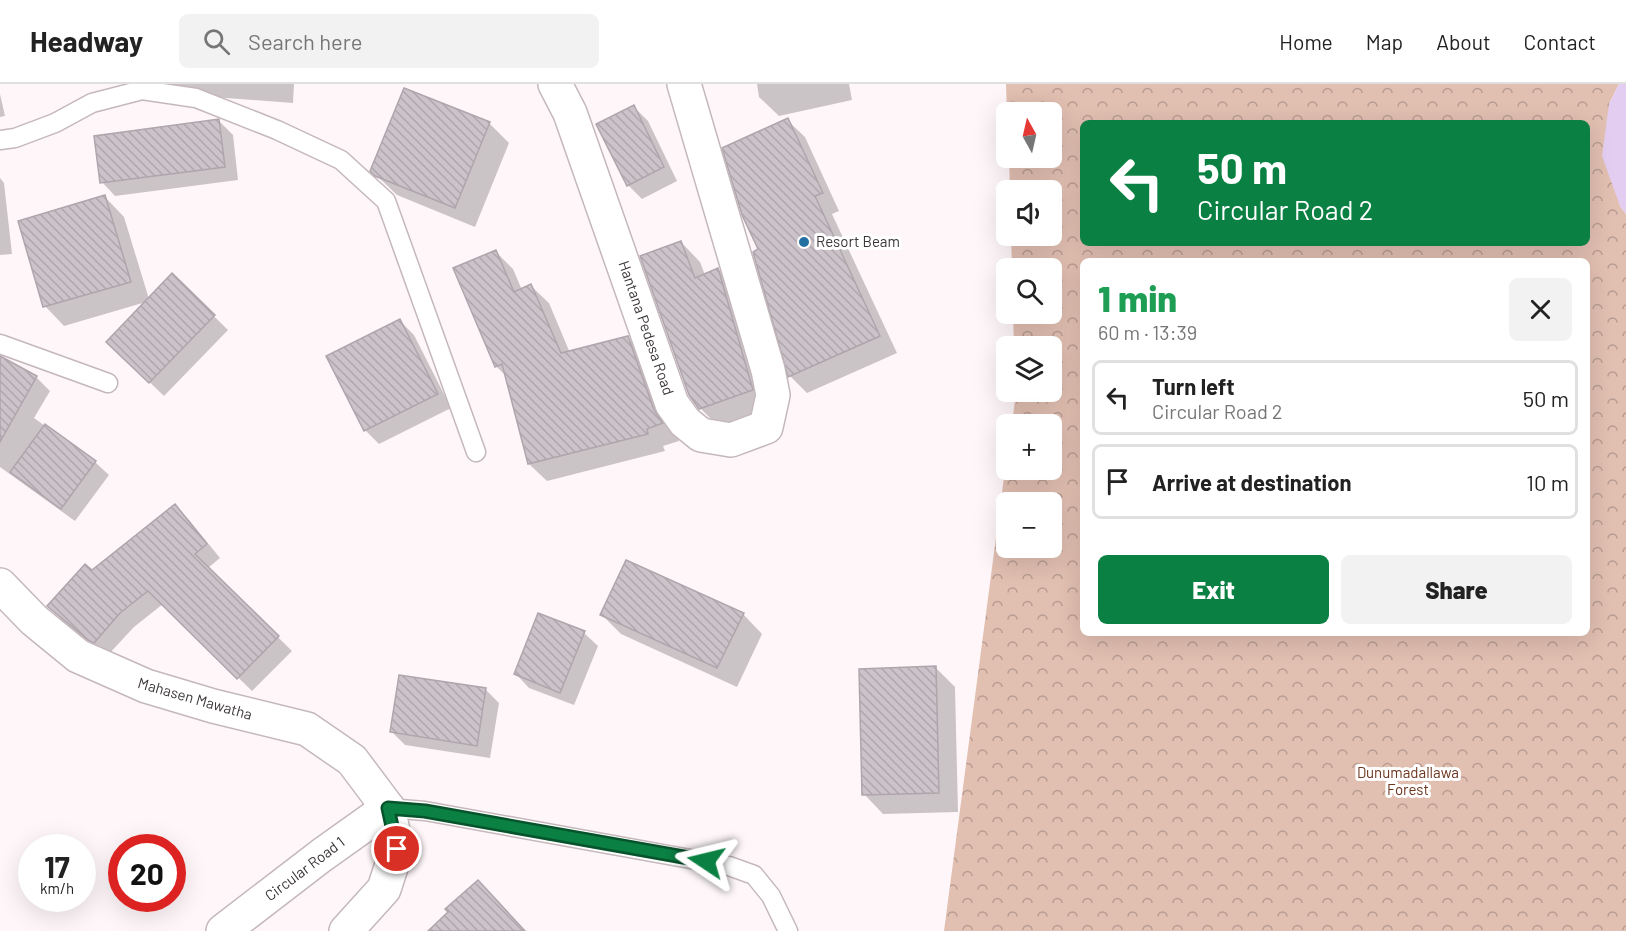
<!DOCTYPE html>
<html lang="en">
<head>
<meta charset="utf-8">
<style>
	:root { --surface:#fff; --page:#f2f2f2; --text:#222; --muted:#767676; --line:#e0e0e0; --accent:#0b8043 }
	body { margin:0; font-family:Barlow,sans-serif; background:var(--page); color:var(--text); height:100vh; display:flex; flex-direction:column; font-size:22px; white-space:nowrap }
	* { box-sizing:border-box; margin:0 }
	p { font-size:20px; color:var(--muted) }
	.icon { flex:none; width:33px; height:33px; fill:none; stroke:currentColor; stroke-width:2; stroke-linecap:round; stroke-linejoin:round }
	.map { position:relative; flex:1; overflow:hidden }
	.drawer { position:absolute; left:1080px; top:174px; width:510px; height:378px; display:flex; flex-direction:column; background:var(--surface); border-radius:9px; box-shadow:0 6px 24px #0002 }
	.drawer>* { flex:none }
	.guide { position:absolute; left:1080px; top:36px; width:510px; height:126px; border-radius:9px; box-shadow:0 6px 24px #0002; background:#0b8043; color:#fff; overflow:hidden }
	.needle { width:39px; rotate:352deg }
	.controls { position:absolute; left:996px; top:18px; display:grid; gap:12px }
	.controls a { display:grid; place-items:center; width:66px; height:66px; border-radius:9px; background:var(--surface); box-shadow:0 6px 24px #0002; font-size:30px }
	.speed { position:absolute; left:18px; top:750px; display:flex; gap:12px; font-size:30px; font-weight:700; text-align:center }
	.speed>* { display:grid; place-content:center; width:78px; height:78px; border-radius:50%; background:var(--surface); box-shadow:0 6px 24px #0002; line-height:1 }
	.speed small { font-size:15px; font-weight:400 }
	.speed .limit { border:9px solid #d22; background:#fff; color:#111 }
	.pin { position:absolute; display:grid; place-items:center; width:51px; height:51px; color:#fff; margin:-26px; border:3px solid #fff; border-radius:50%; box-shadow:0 2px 6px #0007 }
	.me { position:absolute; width:66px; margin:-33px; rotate:280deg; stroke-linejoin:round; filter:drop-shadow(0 0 4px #0008) }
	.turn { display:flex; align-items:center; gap:21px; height:126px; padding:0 18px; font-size:27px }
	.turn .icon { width:78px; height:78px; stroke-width:2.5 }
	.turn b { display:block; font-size:42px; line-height:51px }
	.round { display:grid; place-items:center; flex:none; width:63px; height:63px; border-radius:9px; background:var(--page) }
	.overview { display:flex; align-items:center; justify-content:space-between; height:102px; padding:0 18px }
	h1 { font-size:36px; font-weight:800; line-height:45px; color:#1e9e55 }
	.primary-button { display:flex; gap:12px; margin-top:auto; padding:12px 18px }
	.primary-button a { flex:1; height:69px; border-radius:9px; background:var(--accent); color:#fff; font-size:24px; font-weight:800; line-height:69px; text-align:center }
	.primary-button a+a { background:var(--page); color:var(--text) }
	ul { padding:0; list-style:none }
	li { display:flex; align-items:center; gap:18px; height:75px; margin:0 12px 9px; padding:0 6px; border:3px solid var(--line); border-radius:9px }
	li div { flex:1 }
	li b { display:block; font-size:22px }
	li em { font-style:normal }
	header { display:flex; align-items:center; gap:36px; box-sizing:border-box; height:84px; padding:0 30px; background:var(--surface); border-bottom:2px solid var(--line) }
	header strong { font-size:28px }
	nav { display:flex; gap:33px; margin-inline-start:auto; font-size:21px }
	.search { width:420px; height:54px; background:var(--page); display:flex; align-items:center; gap:15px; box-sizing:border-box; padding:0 21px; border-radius:9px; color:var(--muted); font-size:22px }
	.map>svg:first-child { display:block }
</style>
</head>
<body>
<header>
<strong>Headway</strong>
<div class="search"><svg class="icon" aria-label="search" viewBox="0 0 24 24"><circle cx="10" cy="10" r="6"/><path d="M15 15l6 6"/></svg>Search here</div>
<nav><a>Home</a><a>Map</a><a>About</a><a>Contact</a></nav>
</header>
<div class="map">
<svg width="1626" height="847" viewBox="0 0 1626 847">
	<defs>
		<pattern id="forest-crowns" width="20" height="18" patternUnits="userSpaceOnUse" patternTransform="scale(1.5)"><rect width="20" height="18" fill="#e1bfb1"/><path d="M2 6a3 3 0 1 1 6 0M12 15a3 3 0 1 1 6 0" fill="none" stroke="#b89c91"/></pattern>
		<pattern id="building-back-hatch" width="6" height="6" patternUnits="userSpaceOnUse" patternTransform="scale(1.5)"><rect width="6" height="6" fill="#ccc2c9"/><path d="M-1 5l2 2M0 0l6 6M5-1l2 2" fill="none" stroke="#b0a7ad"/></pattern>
	</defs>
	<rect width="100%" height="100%" fill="#fef6f8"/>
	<path fill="url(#forest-crowns)" fill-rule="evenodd" d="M1006 0H1619L1609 20 1620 122 1626 130V847H944L1006 378V386H1052V340H1012L1016 308H1052V262H1014L1013 230H1052V184H1012L1011 152H1052V106H1010L1009 74H1052V28H1007ZM1083 39H1587V159H1083ZM1083 177H1587V549H1083ZM1006 418H1052V464H1006Z"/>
	<path fill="#e3cef2" d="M1619 0H1626V130L1620 122 1602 72 1609 20Z"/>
	<g fill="#0003">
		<path d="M139 0H294L293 19 147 8Z"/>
		<path d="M757 0H849L852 16 779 32 759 13Z"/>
		<path d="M0 10 5 32 0 33Z"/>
		<path d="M634 23 648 37 677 97 642 115 628 101Z"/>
		<path d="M787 36 805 53 839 127 832 130 897 269 807 309 790 292 760 166Z"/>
		<path d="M219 37 233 51 238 96 115 112 102 98Z"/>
		<path d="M489 39 509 59 475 143 397 111 372 87Z"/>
		<path d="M0 94 4 99 12 170 0 171Z"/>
		<path d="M105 113 124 133 149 215 172 191 228 246 164 312 108 258 146 218 64 242 45 222Z"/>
		<path d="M681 158 700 178 705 191 718 185 738 205 771 325 720 344 700 324Z"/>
		<path d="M496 168 513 185 522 206 531 202 549 219 570 269 628 254 645 271 671 345 679 357 663 362 665 367 547 397 529 380 507 293 496 282 455 185Z"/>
		<path d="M400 237 414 251 451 324 379 360 365 346Z"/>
		<path d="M0 273 36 293 50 307 34 334 95 378 109 391 75 437 0 383Z"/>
		<path d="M175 422 189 436 220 474 208 484 292 567 252 607 163 520 134 543 108 571 62 536 49 522Z"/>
		<path d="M743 530 762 550 737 603 621 550 602 531Z"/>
		<path d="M584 549 598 562 574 621 529 604 516 590Z"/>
		<path d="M936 584 955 603 958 728 883 730 864 710Z"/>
		<path d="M485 605 499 619 490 674 405 661 391 647Z"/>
	</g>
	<g fill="url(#building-back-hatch)" stroke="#afa5ac" stroke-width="1.5">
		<path d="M404 4 490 38 455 124 375 92 370 87Z"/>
		<path d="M634 21 664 83 627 102 596 40Z"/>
		<path d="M788 34 823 109 815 112 880 252 788 293 753 168 758 165 742 131 722 64Z"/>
		<path d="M219 35 225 83 100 99 94 52Z"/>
		<path d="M105 111 131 198 43 223 18 137Z"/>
		<path d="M681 157 695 194 718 184 753 306 699 325 689 311 640 172Z"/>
		<path d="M496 166 514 208 531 200 561 269 628 252 654 326 663 339 647 345 648 350 528 380 502 280 495 283 453 184Z"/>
		<path d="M172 189 215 231 149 299 106 258Z"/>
		<path d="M400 235 438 310 364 347 326 272Z"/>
		<path d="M0 272 37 292 0 358Z"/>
		<path d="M45 340 96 377 61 425 10 388Z"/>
		<path d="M175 420 207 460 195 470 279 552 237 595 148 507 120 529 94 559 88 556 47 522 85 480 92 486Z"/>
		<path d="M626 476 744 529 717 584 600 531Z"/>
		<path d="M538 529 585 547 560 609 514 590Z"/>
		<path d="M936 582 939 709 862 711 859 585Z"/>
		<path d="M399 591 486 604 477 662 390 648Z"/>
		<path d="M478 796 525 847H428L448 828 445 825Z"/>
	</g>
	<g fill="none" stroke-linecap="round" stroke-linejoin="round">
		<defs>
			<g id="lane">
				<path d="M0 56 15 54 55 39 92 19 142 6 196 14 277 46 341 76 386 117 476 368"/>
				<path d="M0 260 108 299"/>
				<path d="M388 724 425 727 729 782 754 791 771 812 788 847"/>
			</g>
			<g id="street">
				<path d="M555 0 570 29 672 320 685 338 701 351 731 356 766 343 773 311 768 286 684 0"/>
				<path d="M0 501 34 536 78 572 146 602 213 622 307 645 352 676 388 724 397 765 384 805 346 847"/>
				<path d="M223 847 322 771 388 724"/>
			</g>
		</defs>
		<use href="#lane" stroke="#c5b8bc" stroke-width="21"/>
		<use href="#street" stroke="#c5b8bc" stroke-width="36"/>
		<use href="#lane" stroke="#fff" stroke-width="18"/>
		<use href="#street" stroke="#fff" stroke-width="33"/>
	</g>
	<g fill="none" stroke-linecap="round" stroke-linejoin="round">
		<defs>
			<path id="route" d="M397 765 388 724 425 727 706 777"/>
		</defs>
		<use href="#route" stroke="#07532c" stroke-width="15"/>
		<use href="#route" stroke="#0b8043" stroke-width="10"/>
	</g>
	<circle fill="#246fa2" stroke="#fff" stroke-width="2" cx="804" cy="158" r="6"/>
	<g text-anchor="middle" stroke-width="6" stroke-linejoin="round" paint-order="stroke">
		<g font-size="15" fill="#3b3637" stroke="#fff" text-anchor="start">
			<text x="816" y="163">Resort Beam</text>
		</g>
		<g font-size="15" fill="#3b3637" stroke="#fff">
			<text transform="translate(646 244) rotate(71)" y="5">Hantana Pedesa Road</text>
			<text transform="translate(195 615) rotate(16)" y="5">Mahasen Mawatha</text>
			<text transform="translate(305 785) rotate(-37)" y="5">Circular Road 1</text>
		</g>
		<g font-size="15" fill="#6b351e" stroke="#fff">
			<text x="1408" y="694">Dunumadallawa<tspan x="1408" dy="17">Forest</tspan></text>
		</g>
	</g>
</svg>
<div class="controls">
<a><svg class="needle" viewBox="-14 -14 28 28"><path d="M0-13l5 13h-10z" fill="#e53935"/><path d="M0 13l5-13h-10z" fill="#767676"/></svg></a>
<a><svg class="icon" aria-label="sound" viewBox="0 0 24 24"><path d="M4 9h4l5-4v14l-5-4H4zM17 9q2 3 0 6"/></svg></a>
<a><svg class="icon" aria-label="search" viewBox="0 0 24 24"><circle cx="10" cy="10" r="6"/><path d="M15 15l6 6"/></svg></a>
<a><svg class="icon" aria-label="layers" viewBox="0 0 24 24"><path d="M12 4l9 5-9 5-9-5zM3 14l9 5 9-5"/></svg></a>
<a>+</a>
<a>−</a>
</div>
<div class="speed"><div>17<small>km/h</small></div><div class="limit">20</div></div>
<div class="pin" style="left:397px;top:765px;background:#d93025"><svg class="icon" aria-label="arrive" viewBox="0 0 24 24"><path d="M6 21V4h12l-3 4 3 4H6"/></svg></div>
<svg class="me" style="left:706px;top:777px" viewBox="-20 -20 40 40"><path d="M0-17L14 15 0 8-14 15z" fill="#0b8043" stroke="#fff" stroke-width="4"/></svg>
<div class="guide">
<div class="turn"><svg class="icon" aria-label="left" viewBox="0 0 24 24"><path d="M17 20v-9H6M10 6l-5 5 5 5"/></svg><div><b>50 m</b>Circular Road 2</div></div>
</div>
<section class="drawer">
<div class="overview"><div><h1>1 min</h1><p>60 m · 13:39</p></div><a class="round"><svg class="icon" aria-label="close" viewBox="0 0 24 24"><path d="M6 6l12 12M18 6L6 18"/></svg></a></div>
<ul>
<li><svg class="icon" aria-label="left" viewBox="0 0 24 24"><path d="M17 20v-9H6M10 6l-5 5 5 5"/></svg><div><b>Turn left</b><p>Circular Road 2</p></div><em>50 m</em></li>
<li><svg class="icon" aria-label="arrive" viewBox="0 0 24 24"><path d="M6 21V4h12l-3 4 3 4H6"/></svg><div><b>Arrive at destination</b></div><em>10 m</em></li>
</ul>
<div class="primary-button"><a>Exit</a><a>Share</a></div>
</section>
</div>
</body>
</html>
